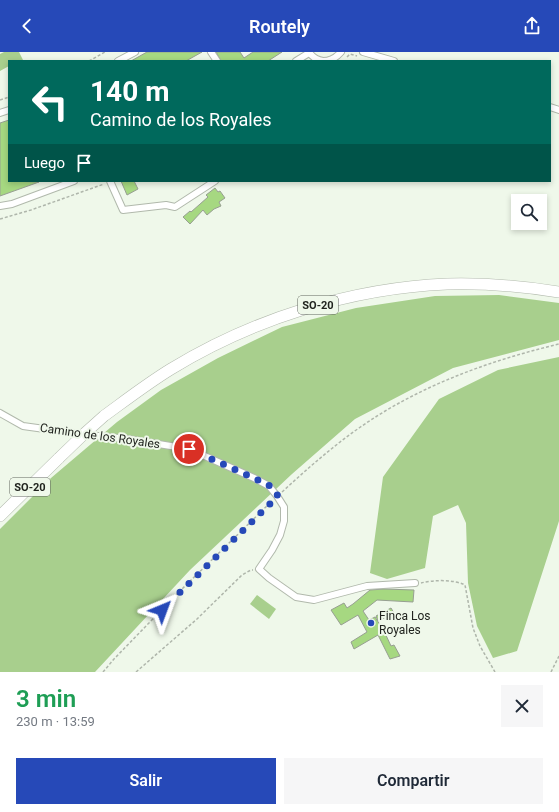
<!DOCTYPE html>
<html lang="es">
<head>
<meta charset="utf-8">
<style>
	:root { --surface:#fff; --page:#f6f6f7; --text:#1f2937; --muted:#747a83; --accent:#2649b8 }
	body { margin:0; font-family:Roboto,sans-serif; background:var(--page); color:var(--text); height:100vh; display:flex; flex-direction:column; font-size:15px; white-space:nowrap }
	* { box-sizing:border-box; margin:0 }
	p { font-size:13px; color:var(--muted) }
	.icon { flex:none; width:22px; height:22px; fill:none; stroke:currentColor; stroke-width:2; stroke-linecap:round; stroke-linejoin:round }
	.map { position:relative; height:620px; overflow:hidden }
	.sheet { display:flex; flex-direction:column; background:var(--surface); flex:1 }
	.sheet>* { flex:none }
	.hud { position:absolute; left:8px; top:8px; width:543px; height:122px; border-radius:0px; box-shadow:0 2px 6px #0003; background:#00695c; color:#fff; overflow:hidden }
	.fabs { position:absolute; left:511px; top:142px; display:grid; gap:8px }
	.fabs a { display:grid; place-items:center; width:36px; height:36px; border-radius:0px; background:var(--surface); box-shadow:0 2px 6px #0003; font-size:20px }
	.pin { position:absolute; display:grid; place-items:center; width:34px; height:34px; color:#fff; margin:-17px; border:2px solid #fff; border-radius:50%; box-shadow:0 1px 4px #0007 }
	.me { position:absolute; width:44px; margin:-22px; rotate:44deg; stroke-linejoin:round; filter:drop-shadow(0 0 3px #0008) }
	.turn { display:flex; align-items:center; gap:14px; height:84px; padding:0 16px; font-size:18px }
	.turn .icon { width:52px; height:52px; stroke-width:2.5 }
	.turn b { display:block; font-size:28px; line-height:34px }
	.then { display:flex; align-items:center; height:38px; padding:0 16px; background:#0003; gap:8px; font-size:15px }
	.round { display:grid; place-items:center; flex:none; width:42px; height:42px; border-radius:0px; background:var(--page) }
	.headline { display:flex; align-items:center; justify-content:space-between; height:68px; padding:0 16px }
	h1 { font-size:24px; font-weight:600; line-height:30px; color:#1e9e55 }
	.cta { display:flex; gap:8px; margin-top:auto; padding:8px 16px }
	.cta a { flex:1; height:46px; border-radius:0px; background:var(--accent); color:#fff; font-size:16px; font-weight:600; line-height:46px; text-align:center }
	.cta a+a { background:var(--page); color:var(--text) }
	header { display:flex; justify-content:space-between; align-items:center; height:52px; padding:0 16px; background:var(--accent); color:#fff; font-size:18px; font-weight:600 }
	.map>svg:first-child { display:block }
</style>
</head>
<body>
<header><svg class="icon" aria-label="back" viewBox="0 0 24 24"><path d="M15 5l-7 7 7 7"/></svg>Routely<svg class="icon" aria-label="share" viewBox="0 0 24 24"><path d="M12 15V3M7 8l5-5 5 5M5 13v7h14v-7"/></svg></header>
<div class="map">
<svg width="559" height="620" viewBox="0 0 559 620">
	<rect width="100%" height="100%" fill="#eff8ea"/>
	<g fill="#a8cf8d">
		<path d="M4 0H19L23 8 9 9V14L0 19V2Z"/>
		<path d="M499 243 559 251V288L453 316 355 367 292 422 190 518 95 620H0V477L51 426 117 370 161 338 218 306 282 275 356 256 435 244Z"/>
		<path d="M559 305V469L517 599 493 606 477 574 468 531 466 471 458 453 433 464 425 516 387 527 370 521 383 425 439 347 498 318Z"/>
		<path d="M257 543 276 557 269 567 250 552Z"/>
	</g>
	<g fill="#a6d881" stroke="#979f92">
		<path d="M147 0H202L186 9H131Z"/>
		<path d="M216 0H240L244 6 253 0H282L268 9H221Z"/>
		<path d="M9 68V129L39 130 0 144V71Z"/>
		<path d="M121 129H134L138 137 127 143Z"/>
		<path d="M215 136 218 140 220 139 225 146 219 150 221 154 214 157 207 163 203 158 190 172 183 165 190 159 191 160 208 145 206 143Z"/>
		<path d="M384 537 414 538 413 550 377 548 363 559 369 568 375 565 384 579 391 594 394 593 400 604 390 607 378 583 354 597 351 590 367 580 358 563 341 573 331 558 344 551 347 556 353 552 370 538Z"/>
		<path d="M391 556 394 561 378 569 376 564Z"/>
	</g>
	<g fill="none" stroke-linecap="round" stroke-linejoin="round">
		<defs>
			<g id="street">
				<path d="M211 0 217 9"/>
				<path d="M309 0C312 5 317 8 323 9"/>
				<path d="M363 0 394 9"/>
				<path d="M118 9 135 0"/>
				<path d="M296 9 309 1"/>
				<path d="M323 9C331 9 336 6 341 0"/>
				<path d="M550 55 559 58"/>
				<path d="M0 61 9 58"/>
				<path d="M110 129 123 158 166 153 175 155 215 129"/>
				<path d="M0 154 12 152 74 129"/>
				<path d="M0 361 23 374 88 383 128 387 189 397 254 426 269 434 277 444 284 455V469L280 483 272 498 259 517 269 526 296 545 314 548 367 534 415 531"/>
			</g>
			<g id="highway">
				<path d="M104 364C126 348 148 331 171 317 253 267 351 236 447 232 485 231 522 234 559 240"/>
				<path d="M0 464 59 406"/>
			</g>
		</defs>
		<use href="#street" stroke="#b1b9ac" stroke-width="8"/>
		<use href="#highway" stroke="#b1b9ac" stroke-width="12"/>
		<g stroke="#afb6ab" stroke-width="1.5" stroke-dasharray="3 2" stroke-linecap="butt">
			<path d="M347 5 350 2 357 4"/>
			<path d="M89 9 105 0"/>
			<path d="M0 48 9 45"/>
			<path d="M0 167 31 158 104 132"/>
			<path d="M282 440C307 417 332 395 359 376 419 334 488 309 559 292"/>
			<path d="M421 531C433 528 453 527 465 533L473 576 480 594 495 620"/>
			<path d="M103 620 114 607 181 538 272 449"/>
			<path d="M136 620 197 567 242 523 251 518H253"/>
			<path d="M551 620 559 604"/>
		</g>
		<use href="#street" stroke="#fff" stroke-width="6"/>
		<use href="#highway" stroke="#fff" stroke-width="11"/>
		<defs>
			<path id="highway-bridge" d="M59 406 85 381 104 364"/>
		</defs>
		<use href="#highway-bridge" stroke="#b1b9ac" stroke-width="12" stroke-linecap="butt"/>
		<use href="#highway-bridge" stroke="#fff" stroke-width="11"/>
	</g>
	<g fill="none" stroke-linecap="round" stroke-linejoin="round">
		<path stroke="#2649b8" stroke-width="7" stroke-dasharray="0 12.6" d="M162 558 278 444 270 434 254 426 189 397"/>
	</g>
	<circle fill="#2649b8" stroke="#eff8ea" stroke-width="1.5" cx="371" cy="571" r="4"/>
	<g text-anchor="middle" stroke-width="4" stroke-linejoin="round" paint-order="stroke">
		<g fill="#eff8ea" stroke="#5f645c" stroke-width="1">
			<rect x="298" y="244" width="40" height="18" rx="3"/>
			<rect x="10" y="426" width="40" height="18" rx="3"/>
		</g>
		<g font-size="11" font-weight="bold" fill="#21241f">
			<text x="318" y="257">SO-20</text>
			<text x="30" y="439">SO-20</text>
		</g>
		<g font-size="12" fill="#21241f" stroke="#eff8ea">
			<text transform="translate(100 384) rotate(8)" y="4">Camino de los Royales</text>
		</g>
		<g font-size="12" fill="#21241f" stroke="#eff8ea" text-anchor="start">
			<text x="379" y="568">Finca Los<tspan x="379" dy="14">Royales</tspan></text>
		</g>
	</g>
</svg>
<div class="fabs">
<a><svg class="icon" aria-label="search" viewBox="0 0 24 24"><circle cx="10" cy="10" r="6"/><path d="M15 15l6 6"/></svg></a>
</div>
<div class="pin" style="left:189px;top:397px;background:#d93025"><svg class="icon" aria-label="arrive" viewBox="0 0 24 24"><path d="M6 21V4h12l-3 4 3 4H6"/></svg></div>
<svg class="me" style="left:162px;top:558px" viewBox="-20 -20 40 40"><path d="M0-17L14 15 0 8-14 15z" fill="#2649b8" stroke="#fff" stroke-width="4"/></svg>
<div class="hud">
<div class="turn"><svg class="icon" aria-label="left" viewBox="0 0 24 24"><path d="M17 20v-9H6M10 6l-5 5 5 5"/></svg><div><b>140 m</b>Camino de los Royales</div></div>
<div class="then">Luego<svg class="icon" aria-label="arrive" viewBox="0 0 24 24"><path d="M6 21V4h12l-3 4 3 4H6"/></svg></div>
</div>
</div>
<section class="sheet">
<div class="headline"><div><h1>3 min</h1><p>230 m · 13:59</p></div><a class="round"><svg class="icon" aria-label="close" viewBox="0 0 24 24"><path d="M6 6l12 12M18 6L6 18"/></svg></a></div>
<div class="cta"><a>Salir</a><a>Compartir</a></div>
</section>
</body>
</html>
